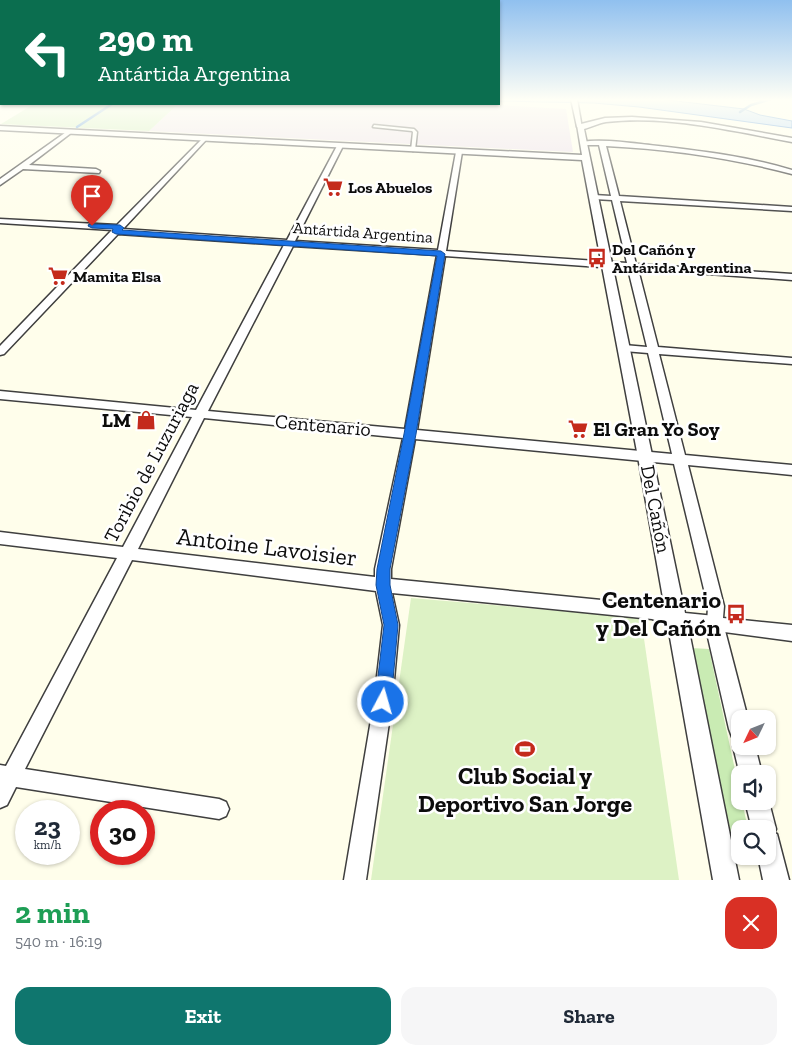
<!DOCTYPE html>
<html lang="en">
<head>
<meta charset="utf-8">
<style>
	:root { --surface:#fff; --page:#f6f6f7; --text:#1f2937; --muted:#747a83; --accent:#0f766e }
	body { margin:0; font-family:"Zilla Slab",serif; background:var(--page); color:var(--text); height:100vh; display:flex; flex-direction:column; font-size:19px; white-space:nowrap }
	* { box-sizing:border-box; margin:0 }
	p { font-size:16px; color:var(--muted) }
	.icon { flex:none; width:28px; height:28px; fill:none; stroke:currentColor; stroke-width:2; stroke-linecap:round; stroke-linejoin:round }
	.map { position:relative; height:880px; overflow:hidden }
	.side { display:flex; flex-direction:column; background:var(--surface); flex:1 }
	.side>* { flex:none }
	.hud { position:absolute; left:0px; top:0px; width:500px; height:105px; box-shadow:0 1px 4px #0004; background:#0b6e4f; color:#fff; overflow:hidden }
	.needle { width:32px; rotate:227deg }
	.tools { position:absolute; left:731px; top:710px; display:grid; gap:10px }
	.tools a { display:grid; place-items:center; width:45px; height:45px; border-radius:10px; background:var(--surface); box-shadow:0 1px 4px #0004; font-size:25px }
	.speed { position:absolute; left:15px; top:800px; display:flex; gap:10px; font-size:25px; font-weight:700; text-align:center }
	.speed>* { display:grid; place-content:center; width:65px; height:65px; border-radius:50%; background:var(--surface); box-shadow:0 1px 4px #0004; line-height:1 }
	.speed small { font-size:12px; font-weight:400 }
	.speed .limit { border:8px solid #d22; background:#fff; color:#111 }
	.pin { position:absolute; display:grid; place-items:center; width:42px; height:42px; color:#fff; margin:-51px -21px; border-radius:50% 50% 50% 0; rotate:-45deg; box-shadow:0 0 5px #0007 }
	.pin .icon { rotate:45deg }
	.me { position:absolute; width:55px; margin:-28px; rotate:6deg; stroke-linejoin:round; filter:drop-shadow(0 0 4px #0008) }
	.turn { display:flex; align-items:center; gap:18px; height:105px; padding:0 15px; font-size:22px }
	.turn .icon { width:65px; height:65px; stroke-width:2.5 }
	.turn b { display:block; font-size:35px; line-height:42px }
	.round { display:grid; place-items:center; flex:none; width:52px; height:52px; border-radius:15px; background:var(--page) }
	.head { display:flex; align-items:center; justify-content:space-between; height:85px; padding:0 15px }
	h1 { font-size:30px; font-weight:800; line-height:38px; color:#1e9e55 }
	.primary-button { display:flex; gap:10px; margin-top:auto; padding:10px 15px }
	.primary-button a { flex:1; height:58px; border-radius:15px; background:var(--accent); color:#fff; font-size:20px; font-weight:800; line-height:58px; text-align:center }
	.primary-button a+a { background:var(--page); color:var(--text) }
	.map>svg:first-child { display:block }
</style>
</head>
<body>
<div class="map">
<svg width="792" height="880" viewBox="0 0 792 880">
	<rect width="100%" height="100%" fill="#fffeeb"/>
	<path fill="#ecdfec" d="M178 104H479L566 109 573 152 149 131Z"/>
	<g fill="#c9ebb3">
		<path d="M34 104H178L149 131 1 124Z"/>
		<path d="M691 648 709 649 740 793V801H742L748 829H740V851H733Z"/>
	</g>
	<path fill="#ddf2c5" d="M411 598 641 618 679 880H371Z"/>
	<path fill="#add3fa" stroke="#2f7dd5" d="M499 99H659L744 109 760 115 792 121V128L639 107 594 103 499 101Z"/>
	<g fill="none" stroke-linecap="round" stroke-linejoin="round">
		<g stroke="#2f7dd5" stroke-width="2.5">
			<path d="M745 99 761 100"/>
			<path d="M740 112 751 105 771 99"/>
			<path d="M77 127 112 104"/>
		</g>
		<defs>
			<path id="service" d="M374 125 414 129 417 132 415 150 413 151 411 150 413 132 412 131 373 127Z"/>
			<g id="minor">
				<path d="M571 99H577L582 128 577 127Z"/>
				<path d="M69 130 71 131V133L29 165 96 169 100 171 99 173 23 169 0 185V179Z"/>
				<path d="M204 137 206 138V140L123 229 287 240 337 146 340 144 343 146 295 241 438 250 456 152 459 150 462 152 446 251 627 263 612 200 594 199 590 197 594 195 611 196 599 145H583L581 144V142C600 139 622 142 641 144 691 150 744 155 792 170V174C732 158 668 149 606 146L619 196 792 207V211L620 201 636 264 792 274V280L638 269 658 347 792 358V364L659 354 685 455 792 465V475L688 465 724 606 723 618 792 625V641L709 630 707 625 708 606 674 464 415 439 391 569V579L652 605 683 616 685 621 683 626 677 628 652 619 392 593 399 625 392 702 366 880H344L374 702 383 625 376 591 132 560 25 769 219 799 226 802 229 809 226 816 219 819 16 787 7 805 0 808V765L6 766 117 558 0 544V532L123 547 192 417 0 399V391L196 410 284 245 118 234 4 354 0 355V346L112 230 0 223V219L117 225ZM293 246 437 255 405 429 208 411ZM445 256 628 269 647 347 624 345 619 348 624 351 648 353 672 454 417 430ZM204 418 403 438 375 569V577L138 549Z"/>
			</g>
			<g id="tertiary">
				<path d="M632 117 701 122 792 138V142C732 131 668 115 606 122 599 123 591 127 584 129L685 613 715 616 722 619 748 719H740V746H755L762 774 740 775 733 746 736 738 732 737 729 729 707 633 689 631 739 880H713L638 457 582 160 0 130V126L582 155 577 125 605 118Z"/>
				<path d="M768 798 776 829 774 833 777 834 789 880H763L758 856H768V829H752L745 801H768Z"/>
			</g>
		</defs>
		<use href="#service" stroke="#3f3f3f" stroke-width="3"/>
		<use href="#minor" stroke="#3f3f3f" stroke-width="3"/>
		<use href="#tertiary" stroke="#3f3f3f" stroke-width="3"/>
		<use href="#service" fill="#fff" fill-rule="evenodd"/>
		<use href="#minor" fill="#fff" fill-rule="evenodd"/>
		<use href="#tertiary" fill="#fff" fill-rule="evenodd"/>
	</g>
	<linearGradient id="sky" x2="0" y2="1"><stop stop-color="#90c0ef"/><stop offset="0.45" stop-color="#fffff6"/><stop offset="1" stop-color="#fffff6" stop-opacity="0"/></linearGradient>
	<rect width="792" height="222" fill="url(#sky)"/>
	<path fill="#1a73e8" stroke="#114b97" d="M89 224 120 225 124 228 122 230 441 251 445 254 416 434 390 569V585L398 625 391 702 388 708 383 710 377 708 375 702 384 625 376 585 377 569 404 434 437 256 116 234 112 232 113 229 92 228 88 226Z"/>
	<defs>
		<symbol id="supermarket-bare" viewBox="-9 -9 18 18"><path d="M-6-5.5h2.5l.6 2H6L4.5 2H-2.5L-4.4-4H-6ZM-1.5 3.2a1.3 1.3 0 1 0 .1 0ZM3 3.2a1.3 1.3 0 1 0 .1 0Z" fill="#c42a1c" stroke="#fff" stroke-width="2.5" paint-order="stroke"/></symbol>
		<symbol id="bus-bare" viewBox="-9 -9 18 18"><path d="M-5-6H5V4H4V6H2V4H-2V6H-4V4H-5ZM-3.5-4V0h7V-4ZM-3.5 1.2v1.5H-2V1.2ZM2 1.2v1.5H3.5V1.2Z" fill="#c42a1c" stroke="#fff" stroke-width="2.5" paint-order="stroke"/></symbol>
		<symbol id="shop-bare" viewBox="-9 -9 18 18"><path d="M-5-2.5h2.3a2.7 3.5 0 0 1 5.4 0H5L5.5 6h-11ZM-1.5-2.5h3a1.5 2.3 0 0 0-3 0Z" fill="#c42a1c" stroke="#fff" stroke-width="2.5" paint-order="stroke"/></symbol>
		<symbol id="stadium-bare" viewBox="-9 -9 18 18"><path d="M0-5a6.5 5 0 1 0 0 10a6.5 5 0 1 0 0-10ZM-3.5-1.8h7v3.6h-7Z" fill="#c42a1c" stroke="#fff" stroke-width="2.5" paint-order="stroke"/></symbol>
	</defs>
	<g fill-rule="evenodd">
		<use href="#supermarket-bare" x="319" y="173" width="28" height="28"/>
		<use href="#bus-bare" x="583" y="244" width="28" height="28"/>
		<use href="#supermarket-bare" x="44" y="262" width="28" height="28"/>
		<use href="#shop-bare" x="132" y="406" width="28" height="28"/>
		<use href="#supermarket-bare" x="564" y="415" width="28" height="28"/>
		<use href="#bus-bare" x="722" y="600" width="28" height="28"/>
		<use href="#stadium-bare" x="511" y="735" width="28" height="28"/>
	</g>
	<g text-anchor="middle" stroke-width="5" stroke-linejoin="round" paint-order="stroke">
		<g font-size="16" font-weight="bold" fill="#0c0c0c" stroke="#fff" text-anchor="start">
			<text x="348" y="193">Los Abuelos</text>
			<text x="612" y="255">Del Cañón y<tspan x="612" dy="18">Antárida Argentina</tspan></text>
			<text x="73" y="282">Mamita Elsa</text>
		</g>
		<g font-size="16" fill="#0c0c0c" stroke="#fff">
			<text transform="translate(363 232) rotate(4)" y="6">Antártida Argentina</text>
		</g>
		<g font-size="20" font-weight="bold" fill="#0c0c0c" stroke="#fff" text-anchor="end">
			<text x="131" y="427">LM</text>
			<text x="593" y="436" text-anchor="start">El Gran Yo Soy</text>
		</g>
		<g font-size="20" fill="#0c0c0c" stroke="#fff">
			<text transform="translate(323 425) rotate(5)" y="7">Centenario</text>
			<text transform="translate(151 462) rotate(-62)" y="7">Toribio de Luzuriaga</text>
			<text transform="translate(656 509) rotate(79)" y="7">Del Cañón</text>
		</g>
		<g font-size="24" fill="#0c0c0c" stroke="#fff">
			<text transform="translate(267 547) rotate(7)" y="8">Antoine Lavoisier</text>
		</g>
		<g font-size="24" font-weight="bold" fill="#0c0c0c" stroke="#fff" text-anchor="end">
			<text x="721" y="608">Centenario<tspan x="721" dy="28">y Del Cañón</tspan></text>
			<text x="525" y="784" text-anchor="middle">Club Social y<tspan x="525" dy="28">Deportivo San Jorge</tspan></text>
		</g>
	</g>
</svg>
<div class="tools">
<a><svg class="needle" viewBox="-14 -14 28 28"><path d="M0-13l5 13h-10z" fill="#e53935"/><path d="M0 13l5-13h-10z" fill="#747a83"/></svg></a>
<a><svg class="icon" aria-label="sound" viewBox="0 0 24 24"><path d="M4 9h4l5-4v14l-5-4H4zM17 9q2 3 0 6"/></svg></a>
<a><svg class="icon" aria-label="search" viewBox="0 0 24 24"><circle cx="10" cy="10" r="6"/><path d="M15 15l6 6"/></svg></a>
</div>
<div class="speed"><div>23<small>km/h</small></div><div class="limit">30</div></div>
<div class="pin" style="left:92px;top:226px;background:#d93025"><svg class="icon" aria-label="arrive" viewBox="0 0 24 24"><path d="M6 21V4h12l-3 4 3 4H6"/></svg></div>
<svg class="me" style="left:383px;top:702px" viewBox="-20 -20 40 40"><circle r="17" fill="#1a73e8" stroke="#fff" stroke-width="3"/><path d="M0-11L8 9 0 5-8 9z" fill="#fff"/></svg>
<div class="hud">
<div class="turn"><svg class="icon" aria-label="left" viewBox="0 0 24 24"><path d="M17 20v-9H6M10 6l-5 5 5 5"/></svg><div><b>290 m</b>Antártida Argentina</div></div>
</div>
</div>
<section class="side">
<div class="head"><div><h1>2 min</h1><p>540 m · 16:19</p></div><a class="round" style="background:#d93025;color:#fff"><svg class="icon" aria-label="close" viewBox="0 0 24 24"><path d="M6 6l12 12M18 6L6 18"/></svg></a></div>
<div class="primary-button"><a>Exit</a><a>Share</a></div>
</section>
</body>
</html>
